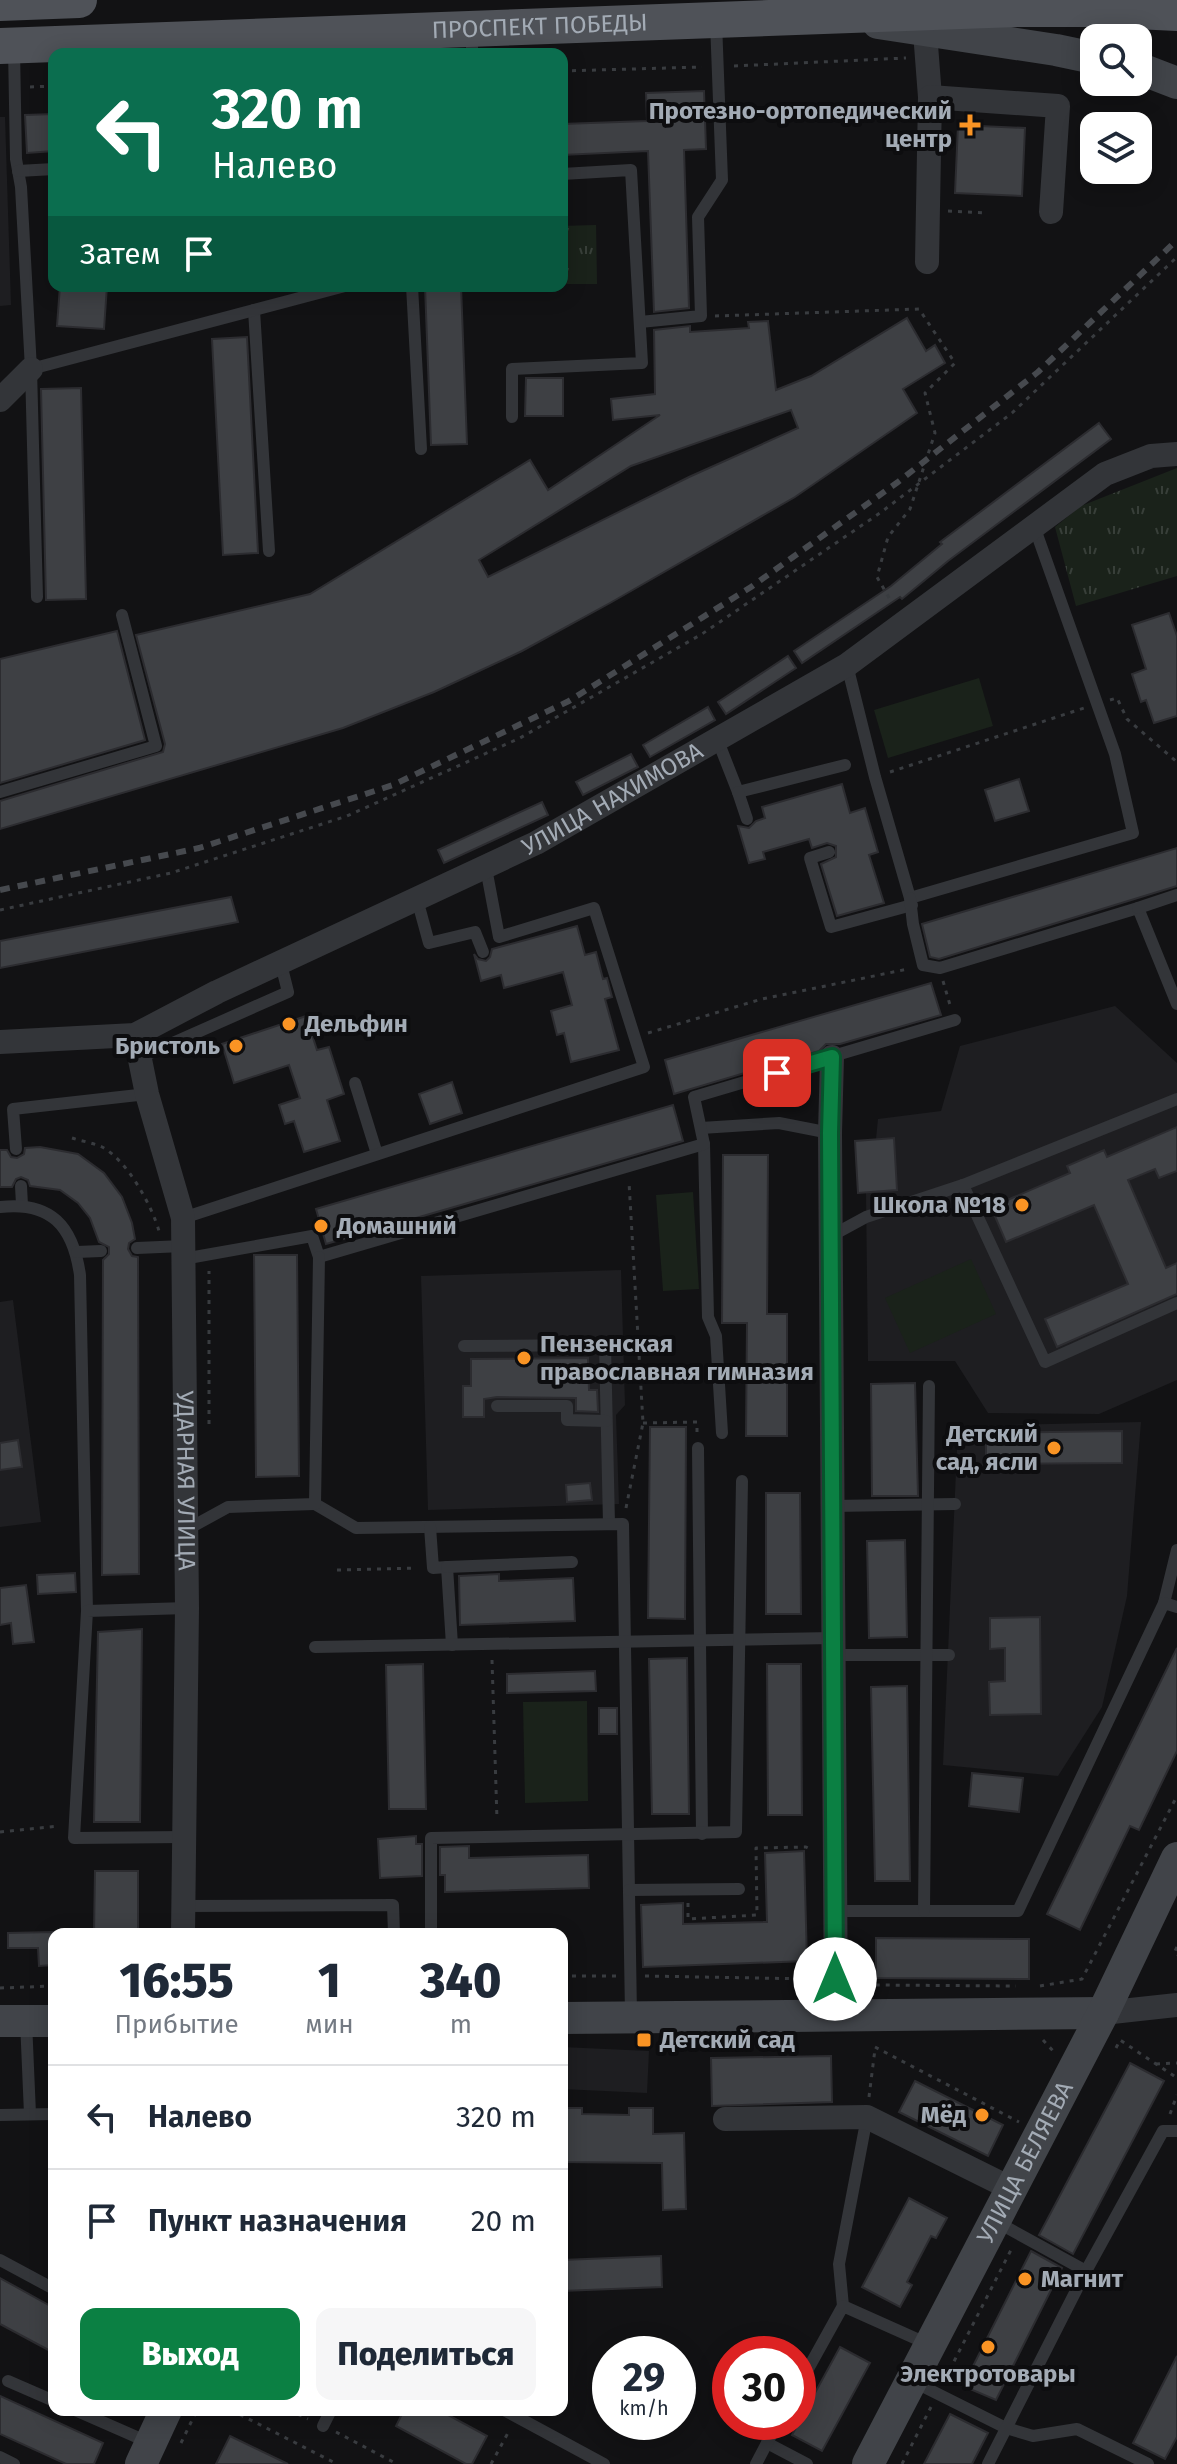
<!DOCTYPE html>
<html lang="ru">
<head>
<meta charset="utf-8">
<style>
	:root { --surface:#fff; --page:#f6f6f7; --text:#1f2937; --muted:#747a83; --line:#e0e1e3; --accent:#0b8043 }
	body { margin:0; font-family:"Fira Sans",sans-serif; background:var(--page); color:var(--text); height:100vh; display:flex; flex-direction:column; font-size:30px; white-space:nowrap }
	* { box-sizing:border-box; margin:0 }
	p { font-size:26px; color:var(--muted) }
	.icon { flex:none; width:44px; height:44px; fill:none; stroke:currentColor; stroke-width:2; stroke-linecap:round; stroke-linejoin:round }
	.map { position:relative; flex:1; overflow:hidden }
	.panel { position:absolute; left:48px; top:1928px; width:520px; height:488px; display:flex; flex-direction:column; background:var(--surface); border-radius:16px; box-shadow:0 4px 20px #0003 }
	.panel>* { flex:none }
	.top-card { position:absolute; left:48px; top:48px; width:520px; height:244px; border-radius:16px; box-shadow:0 4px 20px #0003; background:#0b6e4f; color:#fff; overflow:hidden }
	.buttons { position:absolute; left:1080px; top:24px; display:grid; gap:16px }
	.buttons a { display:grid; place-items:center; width:72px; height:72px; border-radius:16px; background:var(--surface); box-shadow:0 4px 20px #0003; font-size:40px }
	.speed { position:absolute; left:592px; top:2336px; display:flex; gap:16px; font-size:40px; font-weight:700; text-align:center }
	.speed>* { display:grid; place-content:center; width:104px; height:104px; border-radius:50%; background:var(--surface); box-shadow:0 4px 20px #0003; line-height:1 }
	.speed small { font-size:20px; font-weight:400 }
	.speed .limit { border:12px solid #d22; background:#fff; color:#111 }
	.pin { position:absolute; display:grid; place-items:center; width:68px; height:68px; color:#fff; margin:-34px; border-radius:16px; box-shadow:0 4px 12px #0006 }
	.me { position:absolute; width:88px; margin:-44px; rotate:0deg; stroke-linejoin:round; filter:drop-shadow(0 0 6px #0008) }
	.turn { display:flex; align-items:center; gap:28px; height:168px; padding:0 32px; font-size:36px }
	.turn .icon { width:104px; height:104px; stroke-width:2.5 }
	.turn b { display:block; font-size:56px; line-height:68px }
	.then { display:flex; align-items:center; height:76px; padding:0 32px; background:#0003; gap:16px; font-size:30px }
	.eta { display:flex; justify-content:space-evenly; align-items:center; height:136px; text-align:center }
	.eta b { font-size:48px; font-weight:800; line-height:56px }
	.cta { display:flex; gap:16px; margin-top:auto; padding:16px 32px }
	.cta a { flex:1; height:92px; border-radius:16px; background:var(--accent); color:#fff; font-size:32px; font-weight:800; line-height:92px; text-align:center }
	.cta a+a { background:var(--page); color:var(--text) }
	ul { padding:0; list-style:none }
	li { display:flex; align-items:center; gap:24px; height:104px; padding:0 32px; border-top:2px solid var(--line) }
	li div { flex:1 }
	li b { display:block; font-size:30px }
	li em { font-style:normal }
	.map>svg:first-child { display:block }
</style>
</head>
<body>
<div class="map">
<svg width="1177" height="2464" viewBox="0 0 1177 2464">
	<defs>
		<pattern id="park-tufts" width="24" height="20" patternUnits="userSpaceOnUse" patternTransform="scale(2)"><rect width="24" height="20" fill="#1a221a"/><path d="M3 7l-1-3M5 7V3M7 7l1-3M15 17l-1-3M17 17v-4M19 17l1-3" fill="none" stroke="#383f39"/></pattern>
	</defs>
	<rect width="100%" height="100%" fill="#121214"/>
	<g fill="#1e1e21">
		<path d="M0 117H5L11 305 0 306Z"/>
		<path d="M1115 1006 1177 1063V1380L1099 1414 988 1413 955 1361H868L866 1193H858L855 1141 876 1139 878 1119 941 1111 960 1046Z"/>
		<path d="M621 1270 625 1405 616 1415 619 1504 428 1510 421 1276Z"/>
		<path d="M13 1300 41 1522 0 1527V1302Z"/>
		<path d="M1141 1422 1127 1596 1102 1707 1058 1776 943 1765 958 1426Z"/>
		<path d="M562 2047 649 2051 647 2093 562 2089Z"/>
	</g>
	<g fill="url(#park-tufts)">
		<path d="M596 225 597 284H562V226Z"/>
		<path d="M1177 468V576L1076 606 1055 527 1081 506Z"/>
	</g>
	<g fill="#1a221a">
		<path d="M979 678 993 726 888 758 874 710Z"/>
		<path d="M693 1192 699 1289 663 1291 656 1195Z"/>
		<path d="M971 1259 996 1314 910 1353 885 1298Z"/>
		<path d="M587 1701 588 1801 525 1803 523 1702Z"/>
	</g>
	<g fill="#3e4044" stroke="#2c2c30" stroke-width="2" fill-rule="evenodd">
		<path d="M704 91 706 149 684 150 689 308 654 312 648 151 562 155V124L647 121 646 93Z"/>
		<path d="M54 114V151L27 153 25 115Z"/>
		<path d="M958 125 1025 128 1022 196 955 193Z"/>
		<path d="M60 286H107L104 329 57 326Z"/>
		<path d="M425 286H461L467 444 431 445Z"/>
		<path d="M907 318 926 351 935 345 945 363 903 389 917 413 795 497 610 603 522 651 434 692 343 728 0 829V801L163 752 165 744 136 635 310 594 530 460 548 490 660 415 613 420 611 399 655 394 654 330 690 326V332L749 328 748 322 768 321 776 390 811 376ZM791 410 798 428 689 477 488 577 479 560 631 466Z"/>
		<path d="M247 337 258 553 223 555 212 339Z"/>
		<path d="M526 378H563V416H525Z"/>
		<path d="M81 388 86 599 46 600 41 389Z"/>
		<path d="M1099 423 1111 439 948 561 902 599 900 597 802 663 794 651 891 586 942 544 940 542Z"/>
		<path d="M1169 613 1177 636V716L1154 723 1146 700 1141 702 1132 674 1146 669 1132 625Z"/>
		<path d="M117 631 145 740 0 783V659Z"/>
		<path d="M788 656 796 668 726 714 718 702Z"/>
		<path d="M708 707 715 720 650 757 643 745Z"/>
		<path d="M631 754 638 767 583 795 576 782Z"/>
		<path d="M1019 779 1029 811 995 821 985 790Z"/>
		<path d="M842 784 850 813 865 808 878 852 869 855 884 903 837 916 821 864 836 857V846L827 843 812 848 809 839 763 852 765 859 749 863 738 826 749 828 756 821 765 818 762 807Z"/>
		<path d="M542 802 548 815 444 863 438 850Z"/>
		<path d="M1177 848V886L939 959 930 957 922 924Z"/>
		<path d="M231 897 238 922 0 968V941Z"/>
		<path d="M577 926 585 955 596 952 603 979 607 978 612 997 605 999 619 1050 571 1062 564 1033 557 1035 551 1011 572 1005 563 972 504 988 501 975 481 981 474 954 478 959 486 961 490 957 492 949Z"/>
		<path d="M931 983 941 1015 840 1044H826L819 1051 674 1094 665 1060Z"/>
		<path d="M306 1016 317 1050 329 1047 344 1094 327 1100 340 1141 304 1152 294 1121 285 1124 279 1105 300 1098 289 1065 234 1083 222 1044Z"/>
		<path d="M452 1082 462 1113 430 1124 419 1094Z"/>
		<path d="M673 1105 683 1141 326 1244 316 1209Z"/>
		<path d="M1177 1127V1171L1159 1178 1155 1169 1128 1180 1166 1268 1177 1263V1294L1057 1347 1045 1319 1128 1284 1094 1205 1006 1242 991 1207 1070 1173 1067 1166 1104 1150 1107 1157Z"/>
		<path d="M894 1138 897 1190 858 1193 855 1141Z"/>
		<path d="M40 1147 78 1154 104 1173 122 1197 132 1223 135 1239 129 1243 128 1249 132 1256 138 1257 139 1574 102 1575 103 1260 109 1254V1247L99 1242 90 1218 78 1203 60 1190 30 1186 28 1180 21 1177 16 1179 12 1187H0V1150H7L11 1157 17 1158 24 1154 25 1148Z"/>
		<path d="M723 1155H768L767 1314H787V1436H746L747 1323H722Z"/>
		<path d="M254 1255H297L299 1476 256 1477Z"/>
		<path d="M588 1358 589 1390H597L598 1412 576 1411V1398L497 1397 484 1399V1417H463V1386H471V1359Z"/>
		<path d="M915 1383 918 1496H872L871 1384Z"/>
		<path d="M650 1427H686L685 1619 648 1618Z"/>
		<path d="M1122 1431V1463L986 1464V1433Z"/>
		<path d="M18 1440 22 1467 0 1470V1443Z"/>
		<path d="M590 1483 592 1500 567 1502 566 1485Z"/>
		<path d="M766 1493H800L801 1614H766Z"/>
		<path d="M905 1540 907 1637 869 1638 867 1541Z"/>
		<path d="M75 1573 76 1592 38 1594 37 1575Z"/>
		<path d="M499 1574V1581L573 1578 575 1621 460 1625 459 1576Z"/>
		<path d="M26 1585 34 1642 13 1644 11 1623 0 1625V1588Z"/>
		<path d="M1040 1617 1041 1714 990 1715 989 1682 1005 1681V1648L990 1649V1618Z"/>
		<path d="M142 1629 140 1822H94L98 1632Z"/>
		<path d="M1177 1648V1751L1139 1830 1130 1826 1080 1930 1047 1914Z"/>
		<path d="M687 1658 689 1814H652L649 1659Z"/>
		<path d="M423 1664 426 1809H389L386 1665Z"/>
		<path d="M767 1664H801L802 1815H768Z"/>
		<path d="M595 1671 596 1691 507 1693V1674Z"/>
		<path d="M907 1686 910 1881H875L871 1687Z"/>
		<rect x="599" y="1708" width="18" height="26"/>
		<path d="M972 1773 1023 1778 1019 1812 969 1806Z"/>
		<path d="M416 1836V1844H422V1876L380 1878 378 1839Z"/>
		<path d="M469 1846V1858L588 1855 589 1888 445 1892V1875H440V1847Z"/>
		<path d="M804 1851 807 1961 643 1967 641 1905 683 1903V1924L767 1922 765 1853Z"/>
		<path d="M95 1871H138V1934H94Z"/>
		<path d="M54 1932V1965L39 1966 38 1948H8V1933Z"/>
		<path d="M876 1938 1029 1939V1979L876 1978Z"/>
		<path d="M831 2056 832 2102 712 2106 711 2058Z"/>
		<path d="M1130 2063 1164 2081 1073 2254 1039 2235Z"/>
		<path d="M915 2081 1003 2125 988 2156 899 2112Z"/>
		<path d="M562 2108H582V2114L629 2115V2108H653V2134L684 2133 686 2209 663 2210 662 2163 562 2162Z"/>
		<path d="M909 2198 947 2218 936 2238 931 2236 907 2282 912 2285 900 2307 862 2287Z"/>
		<path d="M1031 2251 1062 2268 996 2400 963 2386Z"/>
		<path d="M661 2256 662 2287 562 2291V2260Z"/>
		<path d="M0 2278 54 2308V2353L0 2324Z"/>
		<path d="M840 2347 870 2363 822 2451 792 2435Z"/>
		<path d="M1177 2356V2437L1165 2459 1133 2443Z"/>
		<path d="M0 2396 103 2443 94 2464H66L0 2434Z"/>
		<path d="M404 2410H439L487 2436 472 2464H466L396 2426Z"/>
		<path d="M950 2414 988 2433 972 2464H924Z"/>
		<path d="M230 2436 288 2464H216Z"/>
	</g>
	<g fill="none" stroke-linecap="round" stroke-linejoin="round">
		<g stroke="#393c40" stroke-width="3" stroke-dasharray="4 6" stroke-linecap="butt">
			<path d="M734 66 906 58"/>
			<path d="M562 71 702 67"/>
			<path d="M1100 83 1120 87"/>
			<path d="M30 87 54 86"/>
			<path d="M948 211 987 213"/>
			<path d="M715 316 919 309 955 363 925 393 935 433 910 509 888 537 877 577 892 603"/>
			<path d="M1110 700 1117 698 1127 719 1177 762"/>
			<path d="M890 772 1084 708"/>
			<path d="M0 910 171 873 347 816 520 738 702 634 880 513 1012 413 1177 257"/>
			<path d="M943 981 950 1005"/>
			<path d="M648 1033 762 999 908 969"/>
			<path d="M72 1138C81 1141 94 1143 102 1147 127 1160 152 1206 159 1231"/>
			<path d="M643 1423 697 1422V1432"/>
			<path d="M209 1424V1271"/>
			<path d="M626 1508 643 1423 629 1182"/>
			<path d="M337 1570 417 1568"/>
			<path d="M492 1660 497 1820"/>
			<path d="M0 1832 59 1826"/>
			<path d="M688 1903V1919L757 1915 756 1848 806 1847 812 1850"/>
			<path d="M1177 1947 1174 1953 1177 1955"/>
			<path d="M562 1976H617"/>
			<path d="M645 1976 813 1979"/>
			<path d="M856 1982 873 1985 1016 1986"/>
			<path d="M1040 1986 1082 1979 1177 1796"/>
			<path d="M0 1988 54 1986"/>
			<path d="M1043 2040 1054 2052"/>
			<path d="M875 2047 1019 2122"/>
			<path d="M1116 2048 1120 2040 1177 2078"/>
			<path d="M1156 2064 1177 2063"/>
			<path d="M869 2097 875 2049"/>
			<path d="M1170 2114 1177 2095"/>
			<path d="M945 2379 1013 2246"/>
			<path d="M231 2410 337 2464"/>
			<path d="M289 2410 308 2419"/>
			<path d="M336 2432 397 2464"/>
			<path d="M181 2443 197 2410"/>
			<path d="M491 2464 509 2431"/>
			<path d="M902 2464 931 2407"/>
		</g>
		<g stroke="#333539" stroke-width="12">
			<path d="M472 32V54"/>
			<path d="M14 49 16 159 21 187 31 369 37 597"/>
			<path d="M18 171 54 169"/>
			<path d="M412 286 421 449"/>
			<path d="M254 310 269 551"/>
			<path d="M640 322 701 316 698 217 722 180 716 22"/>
			<path d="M31 369 345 286"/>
			<path d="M512 417V369L642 363 631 170 562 174"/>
			<path d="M847 665 875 777 910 898 1133 833 1115 754 1034 526"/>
			<path d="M718 741 738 792 845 765"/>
			<path d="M0 792 156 746 122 615"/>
			<path d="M738 792 747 819"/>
			<path d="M829 852 810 858 831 927 912 905"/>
			<path d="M910 898 913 924 923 965 940 968 1138 908 1177 1004"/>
			<path d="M417 899 429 943 475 932 483 952"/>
			<path d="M1138 908 1177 895"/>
			<path d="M139 1058 288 992 281 964"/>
			<path d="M355 1083 377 1154"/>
			<path d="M701 1128 779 1123 830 1133"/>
			<path d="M704 1144 708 1317 716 1336 722 1433"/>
			<path d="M16 1149 13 1109 147 1094"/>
			<path d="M963 1185 1045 1362 1177 1303"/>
			<path d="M21 1186 22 1205"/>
			<path d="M0 1207C51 1201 73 1226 80 1275L87 1611"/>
			<path d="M183 1218 644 1067 594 908 499 937 486 868"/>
			<path d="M831 1236 866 1217 963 1185 1177 1099"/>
			<path d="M137 1248 183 1246"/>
			<path d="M77 1252 101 1251"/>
			<path d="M183 1259 312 1236 319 1257 704 1144 694 1097 955 1020"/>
			<path d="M464 1346 605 1345 609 1524"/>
			<path d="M497 1406H567V1420L606 1421"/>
			<path d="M698 1448 702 1834"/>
			<path d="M315 1504 356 1528 623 1524 631 2015"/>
			<path d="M833 1506 955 1504"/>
			<path d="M430 1527 433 1568 447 1567 452 1645"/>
			<path d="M186 1530 228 1507 315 1504 319 1257"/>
			<path d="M447 1567 572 1562"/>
			<path d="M1164 1603 1177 1550"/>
			<path d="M315 1647 833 1638"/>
			<path d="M834 1655H949"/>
			<path d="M184 1837 74 1838 87 1611 187 1608"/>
			<path d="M629 1890 739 1889"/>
			<path d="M183 1906 393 1905 394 1934"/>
			<path d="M835 1911H1018L1164 1603 1177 1607"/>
			<path d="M924 1911 929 1386"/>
			<path d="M431 1934V1838L736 1832 742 1481"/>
			<path d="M26 2021 30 2114"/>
			<path d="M0 2115 54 2114"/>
			<path d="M995 2221 1086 2271"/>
			<path d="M0 2260 54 2289"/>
			<path d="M843 2306 839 2264 867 2117"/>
			<path d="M8 2381 54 2401"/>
			<path d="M912 2381 1006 2428 1033 2436 1077 2429 1148 2464"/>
			<path d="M798 2387 843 2306 928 2344"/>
			<path d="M75 2410 148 2442"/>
			<path d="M504 2410 604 2464"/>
			<path d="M323 2426 331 2410"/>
			<path d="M767 2443 807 2464"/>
			<path d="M0 2457 14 2464"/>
			<path d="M756 2464 778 2422"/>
			<path d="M988 2464 1086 2271 1163 2131H1177"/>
		</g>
		<g stroke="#333539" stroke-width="24">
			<path d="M925 32 930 97 927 262"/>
			<path d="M930 97 1058 106 1051 212"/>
			<path d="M0 400 31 369"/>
			<path id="s1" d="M135 1035 147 1094 183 1218 187 1608 183 1934"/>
			<path id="s2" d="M0 1042 135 1035 217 992 536 843 847 665 1105 474 1151 456 1177 454"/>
			<path d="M832 1057 830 1133 836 2016"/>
			<path d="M1103 2013 1177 2005"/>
			<path d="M725 2119 867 2117 1012 2189"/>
		</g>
		<g stroke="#414449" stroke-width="32">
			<path d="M878 23 1056 50 1094 58"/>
			<path d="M1138 68 1177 83"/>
			<path d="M562 2018 1103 2013"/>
			<path d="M0 2021H54"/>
			<path d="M141 2464 166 2410"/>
			<path id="s3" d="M868 2464 1103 2013 1177 1858"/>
		</g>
		<g stroke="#4f5258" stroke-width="36">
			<path d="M0 3 79 0"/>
			<path id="s4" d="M0 46 1016 9H1095L1177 13"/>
		</g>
		<path stroke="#46494e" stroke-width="6" stroke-dasharray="10 8" stroke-linecap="butt" d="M0 890 199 848 393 785 569 701 751 587 898 482 1038 372 1177 240"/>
	</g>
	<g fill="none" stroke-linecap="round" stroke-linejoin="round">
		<defs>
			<path id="route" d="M777 1073 832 1057 830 1133 835 1979"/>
		</defs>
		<use href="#route" stroke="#07532c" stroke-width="20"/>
		<use href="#route" stroke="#0b8043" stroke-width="14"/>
	</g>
	<g fill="#fa9424" stroke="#0d0d0f" stroke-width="3">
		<path d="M966 113h8v8h8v8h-8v8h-8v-8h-8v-8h8z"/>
		<circle cx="289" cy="1024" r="8"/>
		<circle cx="236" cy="1046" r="8"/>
		<circle cx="1022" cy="1205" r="8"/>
		<circle cx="321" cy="1226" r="8"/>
		<circle cx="524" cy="1358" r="8"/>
		<circle cx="1054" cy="1448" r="8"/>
		<rect x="636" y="2032" width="16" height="16" rx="4"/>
		<circle cx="982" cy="2115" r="8"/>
		<circle cx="1025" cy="2279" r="8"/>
		<circle cx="988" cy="2347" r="8"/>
	</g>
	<g text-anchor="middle" stroke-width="8" stroke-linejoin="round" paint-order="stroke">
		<g font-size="24" fill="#a3abb5" stroke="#0d0d0f">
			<text dy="8" stroke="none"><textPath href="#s4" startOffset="540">ПРОСПЕКТ ПОБЕДЫ</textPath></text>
			<text dy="8" stroke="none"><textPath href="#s2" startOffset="668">УЛИЦА НАХИМОВА</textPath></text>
			<text dy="8" stroke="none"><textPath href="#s1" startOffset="452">УДАРНАЯ УЛИЦА</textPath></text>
			<text dy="8" stroke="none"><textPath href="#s3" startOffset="340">УЛИЦА БЕЛЯЕВА</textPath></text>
		</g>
		<g font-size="24" font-weight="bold" fill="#a3abb5" stroke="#0d0d0f" text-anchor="end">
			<text x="952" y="119">Протезно-ортопедический<tspan x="952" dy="28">центр</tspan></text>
			<text x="305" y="1032" text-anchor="start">Дельфин</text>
			<text x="220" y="1054">Бристоль</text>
			<text x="1006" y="1213">Школа №18</text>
			<text x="337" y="1234" text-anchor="start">Домашний</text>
			<text x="540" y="1352" text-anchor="start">Пензенская<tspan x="540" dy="28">православная гимназия</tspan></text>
			<text x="1038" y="1442">Детский<tspan x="1038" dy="28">сад, ясли</tspan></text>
			<text x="660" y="2048" text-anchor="start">Детский сад</text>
			<text x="966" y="2123">Мёд</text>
			<text x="1041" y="2287" text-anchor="start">Магнит</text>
			<text x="988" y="2382" text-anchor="middle">Электротовары</text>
		</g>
	</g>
</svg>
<div class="buttons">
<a><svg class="icon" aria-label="search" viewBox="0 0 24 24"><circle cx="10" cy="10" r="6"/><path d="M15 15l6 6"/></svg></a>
<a><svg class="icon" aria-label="layers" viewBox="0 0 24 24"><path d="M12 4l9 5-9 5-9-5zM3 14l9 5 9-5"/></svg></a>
</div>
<div class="speed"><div>29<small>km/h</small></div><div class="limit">30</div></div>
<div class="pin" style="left:777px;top:1073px;background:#d93025"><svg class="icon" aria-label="arrive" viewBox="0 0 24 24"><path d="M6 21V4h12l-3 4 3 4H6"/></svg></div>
<svg class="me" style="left:835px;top:1979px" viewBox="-20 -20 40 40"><circle r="19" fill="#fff"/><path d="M0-13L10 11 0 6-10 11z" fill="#0b8043"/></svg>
<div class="top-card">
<div class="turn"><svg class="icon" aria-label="left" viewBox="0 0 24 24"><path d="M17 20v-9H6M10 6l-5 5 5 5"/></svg><div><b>320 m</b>Налево</div></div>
<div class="then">Затем<svg class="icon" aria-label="arrive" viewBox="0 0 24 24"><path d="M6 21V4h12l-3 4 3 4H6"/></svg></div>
</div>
<section class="panel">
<div class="eta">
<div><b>16:55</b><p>Прибытие</p></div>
<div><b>1</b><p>мин</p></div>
<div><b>340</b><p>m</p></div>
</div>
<ul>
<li><svg class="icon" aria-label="left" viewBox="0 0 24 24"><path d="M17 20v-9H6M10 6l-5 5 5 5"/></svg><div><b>Налево</b></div><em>320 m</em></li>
<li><svg class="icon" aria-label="arrive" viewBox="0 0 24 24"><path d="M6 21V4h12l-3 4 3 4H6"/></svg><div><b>Пункт назначения</b></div><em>20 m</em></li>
</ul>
<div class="cta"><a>Выход</a><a>Поделиться</a></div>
</section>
</div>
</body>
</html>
